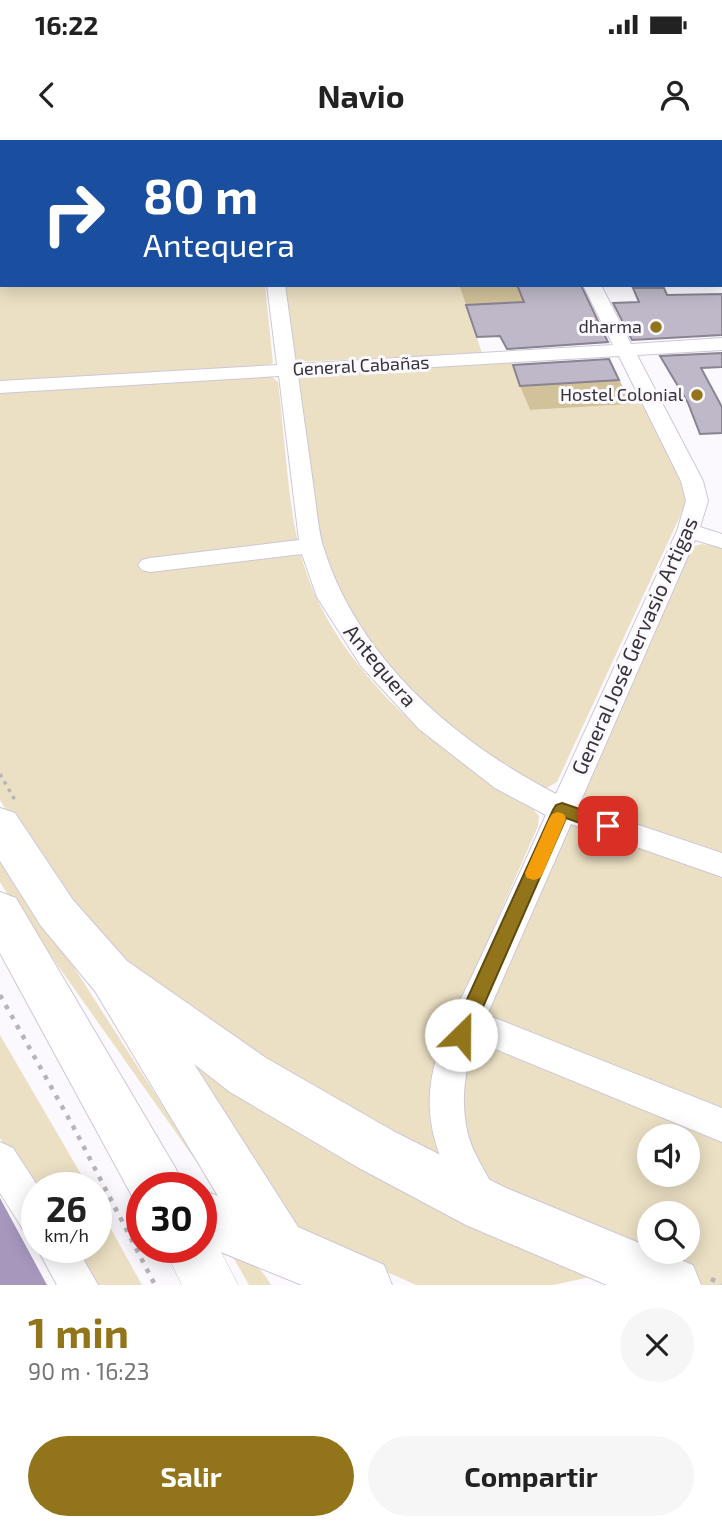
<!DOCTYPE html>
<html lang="es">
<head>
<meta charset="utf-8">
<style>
	:root { --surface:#fff; --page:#f6f6f6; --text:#222; --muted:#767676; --accent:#92741a }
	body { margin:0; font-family:"Exo 2",sans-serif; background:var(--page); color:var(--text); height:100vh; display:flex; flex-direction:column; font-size:26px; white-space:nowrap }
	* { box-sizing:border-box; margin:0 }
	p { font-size:23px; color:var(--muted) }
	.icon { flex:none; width:38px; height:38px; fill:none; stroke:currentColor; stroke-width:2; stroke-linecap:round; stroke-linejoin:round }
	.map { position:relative; height:1145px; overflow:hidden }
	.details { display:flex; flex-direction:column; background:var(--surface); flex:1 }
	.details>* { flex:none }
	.banner { position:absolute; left:0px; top:0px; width:723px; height:147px; box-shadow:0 4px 18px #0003; background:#1a4fa0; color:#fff; overflow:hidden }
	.controls { position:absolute; left:637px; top:984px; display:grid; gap:14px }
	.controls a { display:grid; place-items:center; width:63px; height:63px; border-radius:50%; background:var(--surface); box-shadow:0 4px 18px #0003; font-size:35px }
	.speed { position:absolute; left:21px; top:1032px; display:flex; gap:14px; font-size:35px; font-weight:700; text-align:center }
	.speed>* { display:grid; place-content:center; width:91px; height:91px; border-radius:50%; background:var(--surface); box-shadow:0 4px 18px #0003; line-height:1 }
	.speed small { font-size:18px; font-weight:400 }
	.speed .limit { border:10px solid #d22; background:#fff; color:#111 }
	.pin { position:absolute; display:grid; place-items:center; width:60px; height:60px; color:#fff; margin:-30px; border-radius:14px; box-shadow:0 4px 10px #0006 }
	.me { position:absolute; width:77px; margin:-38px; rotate:23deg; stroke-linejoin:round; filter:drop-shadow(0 0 5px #0008) }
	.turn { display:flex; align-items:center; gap:24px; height:147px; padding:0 28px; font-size:32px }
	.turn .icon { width:91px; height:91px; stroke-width:2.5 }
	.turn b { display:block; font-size:49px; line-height:60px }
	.round { display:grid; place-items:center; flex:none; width:74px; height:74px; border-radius:37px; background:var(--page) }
	.overview { display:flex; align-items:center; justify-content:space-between; height:119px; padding:0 28px }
	h1 { font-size:42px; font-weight:700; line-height:52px; color:var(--accent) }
	.action { display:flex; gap:14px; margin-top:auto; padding:14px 28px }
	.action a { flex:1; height:80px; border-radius:42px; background:var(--accent); color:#fff; font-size:28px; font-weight:700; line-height:80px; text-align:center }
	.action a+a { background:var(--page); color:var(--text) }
	.status { display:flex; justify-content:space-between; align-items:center; height:49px; padding:0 35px; background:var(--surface); direction:ltr }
	.status svg { height:19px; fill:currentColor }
	header { display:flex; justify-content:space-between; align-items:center; height:91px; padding:0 28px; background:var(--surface); font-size:32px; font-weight:700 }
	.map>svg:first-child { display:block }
</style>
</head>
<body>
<div class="status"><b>16:22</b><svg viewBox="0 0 49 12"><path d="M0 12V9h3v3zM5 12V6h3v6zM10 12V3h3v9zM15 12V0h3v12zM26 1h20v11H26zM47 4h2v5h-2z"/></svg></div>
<header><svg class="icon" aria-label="back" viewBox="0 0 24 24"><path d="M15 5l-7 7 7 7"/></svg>Navio<svg class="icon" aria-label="person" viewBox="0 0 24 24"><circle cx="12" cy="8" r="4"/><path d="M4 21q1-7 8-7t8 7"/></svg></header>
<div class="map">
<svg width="722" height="1145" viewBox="0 0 722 1145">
	<rect width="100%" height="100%" fill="#fbf9fd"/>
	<g fill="#ebe0c4" fill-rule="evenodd">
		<path d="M0 0H250L2 2V145H265L273 223 266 226 0 242Z"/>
		<path d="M285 145H459L482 213 299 222 294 218Z"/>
		<path d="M511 221 530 270 644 263 681 339 687 361 557 642 545 649C452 602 344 506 320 400 308 347 305 291 298 237L305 234Z"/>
		<path d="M271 236 278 242C285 298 287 357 300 412 329 524 435 613 532 668L539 676 538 686 435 921C427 964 432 980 445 1020L303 958 108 807 20 693 0 660V252Z"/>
		<path d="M702 404 722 408V715L598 672 590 668 583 657 690 407Z"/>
		<path d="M562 670 722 726V1145H673L469 1040 445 959ZM649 996H688V1034H649ZM649 1073H688V1111H649Z"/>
		<path d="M0 712 218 1052 10 758 0 742Z"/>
		<path d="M0 895 89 1048H37V1055L0 998Z"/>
		<path d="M170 897 600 1135 553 1145H416L292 1090Z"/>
		<path d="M96 1062 142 1145H94L70 1108H96Z"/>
		<path d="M230 1112C249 1118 261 1127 271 1145H249Z"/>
	</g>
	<g fill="#d2c29a">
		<path d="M459 145H517L579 159 466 165Z"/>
		<path d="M619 239 631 264 530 270 520 246Z"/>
	</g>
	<path fill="#a697bd" d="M0 1058 47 1145H0Z"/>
	<g fill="#beb8c8" stroke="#898392" stroke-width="2">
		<path d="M517 145H581L608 202 507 209 500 196 477 197 466 165 524 162Z"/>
		<path d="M633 148H664L667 155 722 154V195L632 200 613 163 639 162Z"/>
		<path d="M722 213V227L701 228 722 267V293L700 294 688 263 660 216Z"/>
		<path d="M609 219 619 240 520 246 513 225Z"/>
	</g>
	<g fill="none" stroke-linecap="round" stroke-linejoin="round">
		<defs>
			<g id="street">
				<path d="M250 0H264L265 2H251Z"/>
				<path d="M510 0H524L525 2H511Z"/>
				<rect x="721" y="50" width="1" height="10"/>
				<path d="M267 145H285L296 224 613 205 583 145H601L631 204 722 198V210L637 215 703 341 708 361 700 387 722 394V408L695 400 579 665 722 713V737L571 684 487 875 722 968V1002L476 901C462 933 459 976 473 1009 481 1026 491 1041 498 1058L493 1071 480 1076 467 1071C450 1040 432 1007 430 971 426 917 458 868 479 821 502 772 524 724 546 675L495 648 419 589 361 526 317 457 302 414 150 432 142 430 138 425 142 420 150 418 299 400 279 236 0 253V241L277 225ZM619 216 681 341 686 361 677 391 556 654C456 602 359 520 324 409 318 391 317 370 314 351 309 312 303 274 298 235Z"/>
				<path d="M0 1002 13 1008 39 1048H37V1096L24 1091 0 1053Z"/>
				<path d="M37 1108H77L98 1145H57Z"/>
			</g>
			<path id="secondary" d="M201 1086 209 1089 238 1145H182L164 1108H201Z"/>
			<g id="primary">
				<path d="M0 668 15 673 73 760 127 821 266 918 395 992 504 1047 649 1107V1111H659L693 1125 701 1145H607L466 1085 359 1028 230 952 194 924 298 1087 384 1125 392 1145H302L201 1104V1050L218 1056 95 851 41 786 0 721Z"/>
				<path d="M0 752 16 758 176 1029 183 1048H142V1068L138 1067 0 813Z"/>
			</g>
		</defs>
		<use href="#street" stroke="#cdc7d7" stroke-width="2"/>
		<use href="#secondary" stroke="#cdc7d7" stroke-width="1"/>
		<use href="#primary" stroke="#cdc7d7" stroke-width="2"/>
		<path stroke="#b6b4b9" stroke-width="2" stroke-dasharray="2 3.5" stroke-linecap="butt" d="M0 28 2 22"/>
		<path stroke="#b6b4b9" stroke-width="3.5" stroke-dasharray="3.5 5" stroke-linecap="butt" d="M0 634 16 662"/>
		<g stroke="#b6b4b9" stroke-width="4.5" stroke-dasharray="4.5 7" stroke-linecap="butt">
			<path d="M0 855 74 988 155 1145"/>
			<path d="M711 1139 722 1144"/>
		</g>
		<use href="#street" fill="#fff" fill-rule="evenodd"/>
		<use href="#secondary" fill="#fff" fill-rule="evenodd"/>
		<use href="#primary" fill="#fff" fill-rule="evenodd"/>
	</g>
	<path fill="#92741a" stroke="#5f4b11" stroke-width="2" d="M562 663 615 681 617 686 615 691 608 693 566 678 468 901 461 904 454 901 451 895 454 888 553 670 556 665Z"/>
	<path fill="#f59e0b" d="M558 672 564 674 566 679 543 733 540 738 534 740 527 738 525 733 549 679 552 674Z"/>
	<g fill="#92741a" stroke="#fbf9fd" stroke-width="2.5">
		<circle cx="656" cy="187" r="7"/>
		<circle cx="697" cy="255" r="7"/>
	</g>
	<g text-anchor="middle" stroke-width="6" stroke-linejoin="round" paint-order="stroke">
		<g font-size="18" fill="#36343a" stroke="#fbf9fd" text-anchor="end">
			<text x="642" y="193">dharma</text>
			<text x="683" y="261">Hostel Colonial</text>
		</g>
		<g font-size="18" fill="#36343a" stroke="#fbf9fd">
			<text transform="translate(361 226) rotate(-3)" y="6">General Cabañas</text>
		</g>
		<g font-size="21" fill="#36343a" stroke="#fbf9fd">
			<text transform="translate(635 506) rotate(-66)" y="7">General José Gervasio Artigas</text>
			<text transform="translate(380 526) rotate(50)" y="7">Antequera</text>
		</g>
	</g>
</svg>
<div class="controls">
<a><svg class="icon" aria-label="sound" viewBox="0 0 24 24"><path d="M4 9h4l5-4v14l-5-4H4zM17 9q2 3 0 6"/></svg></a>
<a><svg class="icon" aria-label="search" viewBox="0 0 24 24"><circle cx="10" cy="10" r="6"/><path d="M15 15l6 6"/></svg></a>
</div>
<div class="speed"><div>26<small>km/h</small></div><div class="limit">30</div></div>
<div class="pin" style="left:608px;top:686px;background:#d93025"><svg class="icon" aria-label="arrive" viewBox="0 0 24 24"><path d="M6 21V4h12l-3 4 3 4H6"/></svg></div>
<svg class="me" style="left:461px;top:895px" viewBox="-20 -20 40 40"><circle r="19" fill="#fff"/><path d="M0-13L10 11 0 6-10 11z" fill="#92741a"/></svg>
<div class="banner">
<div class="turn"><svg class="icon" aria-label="right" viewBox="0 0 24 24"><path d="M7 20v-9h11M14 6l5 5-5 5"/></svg><div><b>80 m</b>Antequera</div></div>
</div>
</div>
<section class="details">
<div class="overview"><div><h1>1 min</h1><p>90 m · 16:23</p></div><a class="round"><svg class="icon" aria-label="close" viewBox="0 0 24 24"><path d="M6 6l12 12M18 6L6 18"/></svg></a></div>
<div class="action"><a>Salir</a><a>Compartir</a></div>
</section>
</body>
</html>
